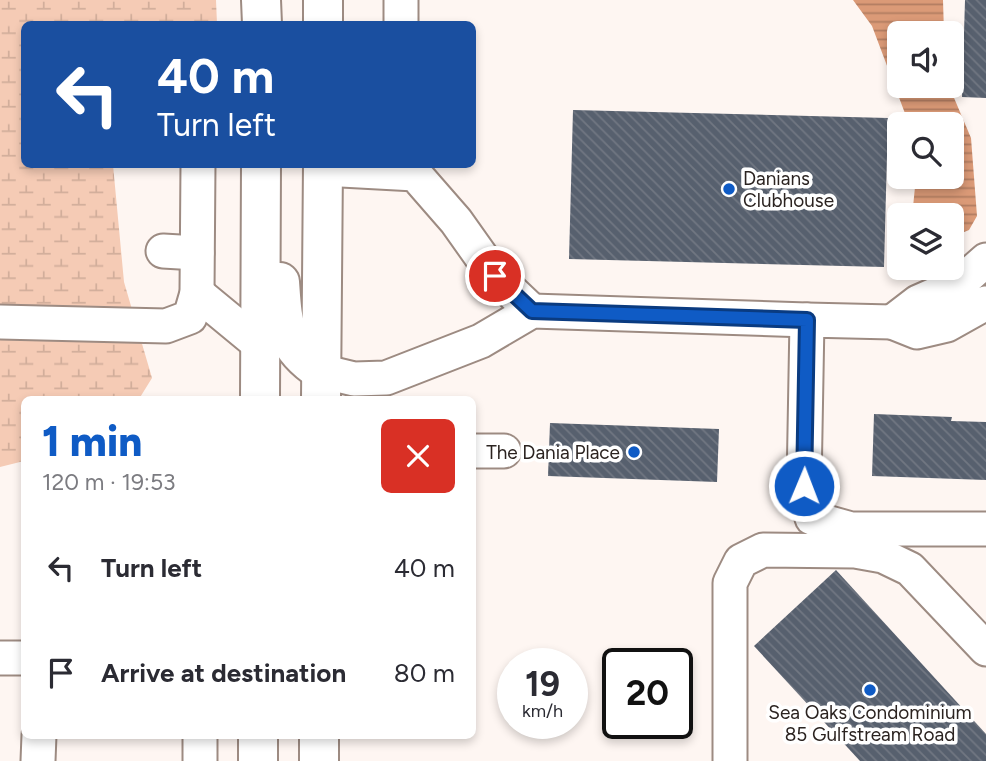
<!DOCTYPE html>
<html lang="en">
<head>
<meta charset="utf-8">
<style>
	:root { --surface:#fff; --page:#f7f7f7; --text:#2b2b33; --muted:#7c7c81; --accent:#0f5bc5 }
	body { margin:0; font-family:Figtree,sans-serif; background:var(--page); color:var(--text); height:100vh; display:flex; flex-direction:column; font-size:26px; white-space:nowrap }
	* { box-sizing:border-box; margin:0 }
	p { font-size:23px; color:var(--muted) }
	.icon { flex:none; width:38px; height:38px; fill:none; stroke:currentColor; stroke-width:2; stroke-linecap:round; stroke-linejoin:round }
	.map { position:relative; flex:1; overflow:hidden }
	.side { position:absolute; left:21px; top:396px; width:455px; height:343px; display:flex; flex-direction:column; background:var(--surface); border-radius:10px; box-shadow:0 4px 10px #0003 }
	.side>* { flex:none }
	.banner { position:absolute; left:21px; top:21px; width:455px; height:147px; border-radius:10px; box-shadow:0 4px 10px #0003; background:#1a4fa0; color:#fff; overflow:hidden }
	.fabs { position:absolute; left:887px; top:21px; display:grid; gap:14px }
	.fabs a { display:grid; place-items:center; width:77px; height:77px; border-radius:10px; background:var(--surface); box-shadow:0 4px 10px #0003; font-size:35px }
	.speed { position:absolute; left:497px; top:648px; display:flex; gap:14px; font-size:35px; font-weight:700; text-align:center }
	.speed>* { display:grid; place-content:center; width:91px; height:91px; border-radius:50%; background:var(--surface); box-shadow:0 4px 10px #0003; line-height:1 }
	.speed small { font-size:18px; font-weight:400 }
	.speed .limit { border:4px solid #111; border-radius:10px; background:#fff; color:#111 }
	.pin { position:absolute; display:grid; place-items:center; width:60px; height:60px; color:#fff; margin:-30px; border:4px solid #fff; border-radius:50%; box-shadow:0 2px 7px #0007 }
	.me { position:absolute; width:77px; margin:-38px; rotate:1deg; stroke-linejoin:round; filter:drop-shadow(0 0 5px #0008) }
	.turn { display:flex; align-items:center; gap:24px; height:147px; padding:0 21px; font-size:32px }
	.turn .icon { width:91px; height:91px; stroke-width:2.5 }
	.turn b { display:block; font-size:49px; line-height:60px }
	.round { display:grid; place-items:center; flex:none; width:74px; height:74px; border-radius:10px; background:var(--page) }
	.overview { display:flex; align-items:center; justify-content:space-between; height:119px; padding:0 21px }
	h1 { font-size:42px; font-weight:800; line-height:52px; color:var(--accent) }
	ul { padding:0; list-style:none }
	li { display:flex; align-items:center; gap:21px; height:105px; padding:0 21px }
	li div { flex:1 }
	li b { display:block; font-size:26px }
	li em { font-style:normal }
	.map>svg:first-child { display:block }
</style>
</head>
<body>
<div class="map">
<svg width="986" height="761" viewBox="0 0 986 761">
	<defs>
		<pattern id="wetland-marsh" width="20" height="14" patternUnits="userSpaceOnUse" patternTransform="scale(1.75)"><rect width="20" height="14" fill="#f5cbb5"/><path d="M1 5h8M5 5V1M11 12h8M15 12V8" fill="none" stroke="#d2ae9b"/></pattern>
		<pattern id="water-rules" width="6" height="5" patternUnits="userSpaceOnUse" patternTransform="scale(1.75)"><rect width="6" height="5" fill="#db9a77"/><path d="M0 2.5h6" fill="none" stroke="#b27d61"/></pattern>
		<pattern id="building-back-hatch" width="6" height="6" patternUnits="userSpaceOnUse" patternTransform="scale(1.75)"><rect width="6" height="6" fill="#57606e"/><path d="M-1 5l2 2M0 0l6 6M5-1l2 2" fill="none" stroke="#717782"/></pattern>
	</defs>
	<rect width="100%" height="100%" fill="#fef6f2"/>
	<path fill="url(#wetland-marsh)" d="M0 0H216L217 24H24V164L113 165 124 282 152 378 139 399H24V461L0 467Z"/>
	<path fill="url(#water-rules)" d="M853 0H943L944 33H900V86H949L971 138 977 216 969 230 952 237V215H920L913 207 916 177H952V124H909L872 26Z"/>
	<g fill="url(#building-back-hatch)">
		<path d="M965 0H986V98L962 97Z"/>
		<path d="M573 110 888 118 884 267 569 259Z"/>
		<path d="M874 414 952 417 951 421 986 422V480L872 476Z"/>
		<path d="M550 423 719 429 717 482 548 476Z"/>
		<path d="M836 570 986 734V761H860L754 646Z"/>
	</g>
	<g fill="none" stroke-linecap="round" stroke-linejoin="round">
		<defs>
			<g id="minor">
				<path d="M401 24V0"/>
				<path d="M323 169 415 174 456 221 495 276 532 311"/>
				<path d="M163 251 197 253"/>
				<path d="M986 260 959 284 918 302 892 322 917 332 947 325 986 303"/>
				<path d="M197 293 260 345"/>
				<path d="M0 322 166 326 190 317 197 293 198 164"/>
				<path d="M892 322 807 320 804 486 812 518 851 529H986"/>
				<path d="M321 371 354 379 386 378 481 341 532 311 807 320"/>
				<path d="M472 451H504"/>
				<path d="M0 658H24"/>
				<path d="M200 735V761"/>
				<path d="M38 761 39 735"/>
				<path d="M730 761V583L741 561 763 550 855 551 883 556 910 569 986 649"/>
			</g>
			<g id="major">
				<path d="M261 0 262 24"/>
				<path d="M323 0V24"/>
				<path d="M280 282C283 324 283 346 321 371"/>
				<path d="M260 399 261 164"/>
				<path d="M321 399 323 164"/>
				<path d="M258 735V761"/>
				<path d="M319 761V735"/>
			</g>
		</defs>
		<use href="#minor" stroke="#9d8b82" stroke-width="37"/>
		<use href="#major" stroke="#9d8b82" stroke-width="42"/>
		<use href="#minor" stroke="#fff" stroke-width="33"/>
		<use href="#major" stroke="#fff" stroke-width="38"/>
	</g>
	<g fill="none" stroke-linecap="round" stroke-linejoin="round">
		<defs>
			<path id="route" d="M495 276 532 311 807 320 804 486"/>
		</defs>
		<use href="#route" stroke="#0a3b80" stroke-width="18"/>
		<use href="#route" stroke="#0f5bc5" stroke-width="12"/>
	</g>
	<g fill="#0f5bc5" stroke="#fff" stroke-width="2.5">
		<circle cx="729" cy="189" r="7"/>
		<circle cx="634" cy="452" r="7"/>
		<circle cx="870" cy="690" r="7"/>
	</g>
	<g text-anchor="middle" stroke-width="7" stroke-linejoin="round" paint-order="stroke">
		<g font-size="19" fill="#2b2320" stroke="#fff" text-anchor="start">
			<text x="743" y="185">Danians<tspan x="743" dy="22">Clubhouse</tspan></text>
			<text x="620" y="459" text-anchor="end">The Dania Place</text>
			<text x="870" y="719" text-anchor="middle">Sea Oaks Condominium<tspan x="870" dy="22">85 Gulfstream Road</tspan></text>
		</g>
	</g>
</svg>
<div class="fabs">
<a><svg class="icon" aria-label="sound" viewBox="0 0 24 24"><path d="M4 9h4l5-4v14l-5-4H4zM17 9q2 3 0 6"/></svg></a>
<a><svg class="icon" aria-label="search" viewBox="0 0 24 24"><circle cx="10" cy="10" r="6"/><path d="M15 15l6 6"/></svg></a>
<a><svg class="icon" aria-label="layers" viewBox="0 0 24 24"><path d="M12 4l9 5-9 5-9-5zM3 14l9 5 9-5"/></svg></a>
</div>
<div class="speed"><div>19<small>km/h</small></div><div class="limit">20</div></div>
<div class="pin" style="left:495px;top:276px;background:#d93025"><svg class="icon" aria-label="arrive" viewBox="0 0 24 24"><path d="M6 21V4h12l-3 4 3 4H6"/></svg></div>
<svg class="me" style="left:804px;top:486px" viewBox="-20 -20 40 40"><circle r="17" fill="#0f5bc5" stroke="#fff" stroke-width="3"/><path d="M0-11L8 9 0 5-8 9z" fill="#fff"/></svg>
<div class="banner">
<div class="turn"><svg class="icon" aria-label="left" viewBox="0 0 24 24"><path d="M17 20v-9H6M10 6l-5 5 5 5"/></svg><div><b>40 m</b>Turn left</div></div>
</div>
<section class="side">
<div class="overview"><div><h1>1 min</h1><p>120 m · 19:53</p></div><a class="round" style="background:#d93025;color:#fff"><svg class="icon" aria-label="close" viewBox="0 0 24 24"><path d="M6 6l12 12M18 6L6 18"/></svg></a></div>
<ul>
<li><svg class="icon" aria-label="left" viewBox="0 0 24 24"><path d="M17 20v-9H6M10 6l-5 5 5 5"/></svg><div><b>Turn left</b></div><em>40 m</em></li>
<li><svg class="icon" aria-label="arrive" viewBox="0 0 24 24"><path d="M6 21V4h12l-3 4 3 4H6"/></svg><div><b>Arrive at destination</b></div><em>80 m</em></li>
</ul>
</section>
</div>
</body>
</html>
